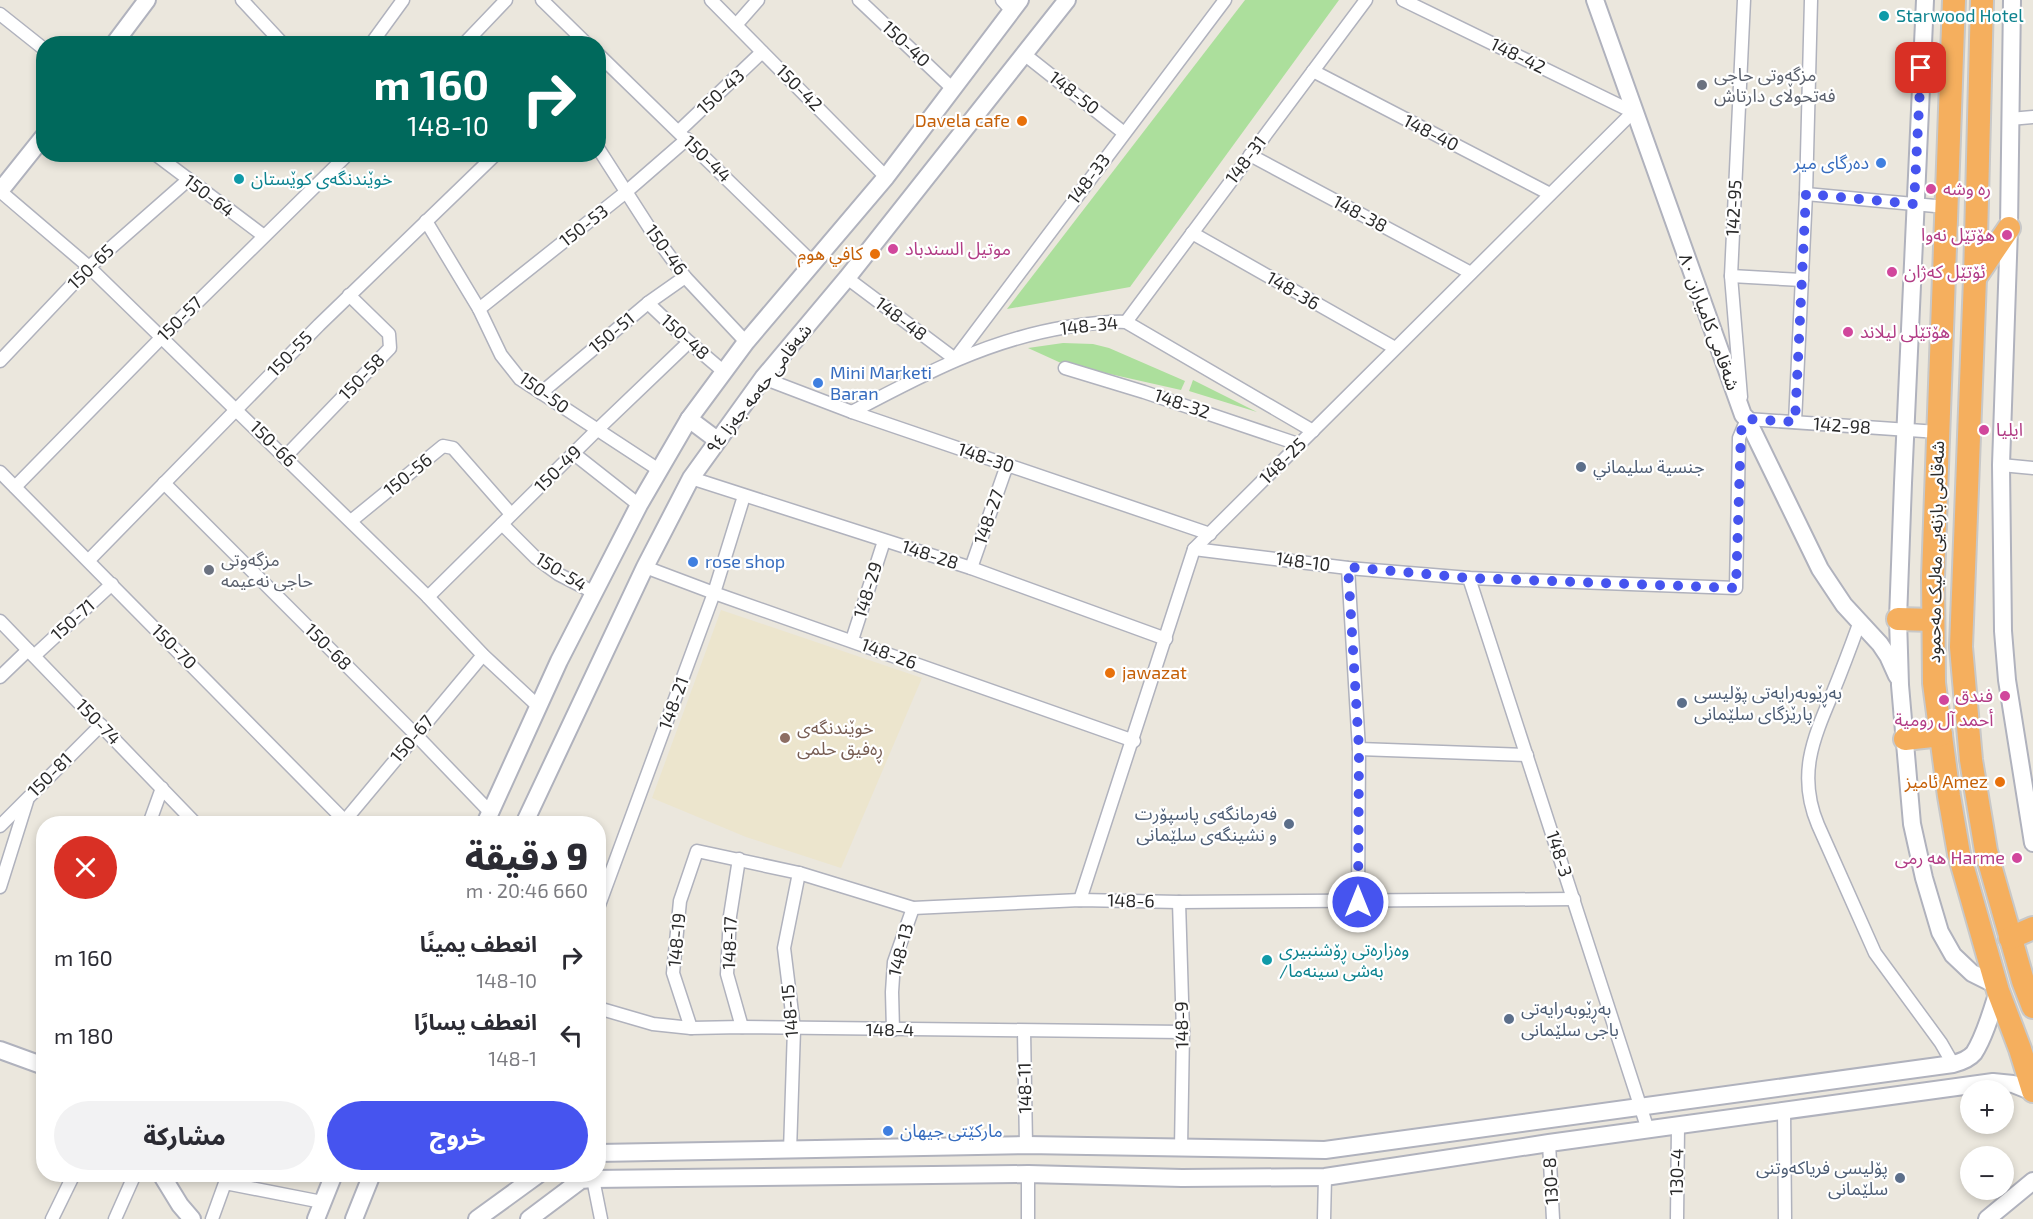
<!DOCTYPE html>
<html lang="ar">
<head>
<meta charset="utf-8">
<style>
	:root { --surface:#fff; --page:#f2f2f3; --text:#2b2b33; --muted:#7c7c81; --accent:#4654ef }
	body { margin:0; font-family:"Exo 2","Noto Sans Arabic",sans-serif; background:var(--page); color:var(--text); direction:rtl; height:100vh; display:flex; flex-direction:column; font-size:22px; white-space:nowrap }
	* { box-sizing:border-box; margin:0 }
	p { font-size:20px; color:var(--muted) }
	.icon { flex:none; width:33px; height:33px; fill:none; stroke:currentColor; stroke-width:2; stroke-linecap:round; stroke-linejoin:round }
	.map { position:relative; flex:1; overflow:hidden; direction:ltr }
	.drawer { position:absolute; left:36px; top:816px; width:570px; height:366px; display:flex; flex-direction:column; background:var(--surface); border-radius:24px; box-shadow:0 3px 9px #0003; direction:rtl }
	.drawer>* { flex:none }
	.guide { position:absolute; left:36px; top:36px; width:570px; height:126px; border-radius:24px; box-shadow:0 3px 9px #0003; direction:rtl; background:#00695c; color:#fff; overflow:hidden }
	.controls { position:absolute; left:1960px; top:1080px; display:grid; gap:12px }
	.controls a { display:grid; place-items:center; width:54px; height:54px; border-radius:50%; background:var(--surface); box-shadow:0 3px 9px #0003; font-size:30px }
	.pin { position:absolute; display:grid; place-items:center; width:51px; height:51px; color:#fff; margin:-26px; border-radius:12px; box-shadow:0 3px 9px #0006 }
	.me { position:absolute; width:66px; margin:-33px; rotate:0deg; stroke-linejoin:round; filter:drop-shadow(0 0 4px #0008) }
	.turn { display:flex; align-items:center; gap:21px; height:126px; padding:0 18px; font-size:27px }
	.turn .icon { width:78px; height:78px; stroke-width:2.5 }
	.turn b { display:block; font-size:42px; line-height:51px }
	.round { display:grid; place-items:center; flex:none; width:63px; height:63px; border-radius:32px; background:var(--page) }
	.headline { display:flex; align-items:center; justify-content:space-between; height:102px; padding:0 18px }
	h1 { font-size:36px; font-weight:800; line-height:45px }
	.button { display:flex; gap:12px; margin-top:auto; padding:12px 18px }
	.button a { flex:1; height:69px; border-radius:36px; background:var(--accent); color:#fff; font-size:24px; font-weight:800; line-height:69px; text-align:center }
	.button a+a { background:var(--page); color:var(--text) }
	ul { padding:0; list-style:none }
	li { display:flex; align-items:center; gap:18px; height:78px; padding:0 18px }
	li div { flex:1 }
	li b { display:block; font-size:22px }
	li em { font-style:normal }
	.map>svg:first-child { display:block }
</style>
</head>
<body>
<div class="map">
<svg width="2033" height="1219" viewBox="0 0 2033 1219">
	<rect width="100%" height="100%" fill="#ebe7dd"/>
	<path fill="#ece5cd" d="M721 610 922 678 841 868 746 837 652 798Z"/>
	<g fill="#acdf9c">
		<path d="M1245 0H1339L1130 287 1007 309Z"/>
		<path d="M1063 343 1093 344 1109 348 1185 381 1181 390 1061 363 1028 348Z"/>
		<path d="M1193 380 1257 412 1189 391Z"/>
	</g>
	<g fill="none" stroke-linecap="round" stroke-linejoin="round">
		<defs>
			<g id="street">
				<path d="M242 0 283 44"/>
				<path d="M542 0 587 44"/>
				<path d="M711 0 886 177"/>
				<path d="M859 0 953 89"/>
				<path d="M1002 0 1012 11"/>
				<path d="M0 14 44 49"/>
				<path d="M736 25 758 0"/>
				<path d="M371 44 403 0"/>
				<path d="M464 44 506 0"/>
				<path d="M598 54 814 264"/>
				<path d="M1024 54 1124 133"/>
				<path d="M1313 71 1550 194"/>
				<path d="M2010 119 2033 117"/>
				<path d="M679 131 762 52"/>
				<path d="M598 148 652 232 685 277 746 342"/>
				<path d="M155 154 264 236"/>
				<path d="M1250 155 1471 273"/>
				<path d="M0 191 89 267 428 597 483 655 539 707"/>
				<path d="M1806 194 1946 207"/>
				<path d="M426 221 479 309 501 355 520 379 659 470"/>
				<path d="M1192 233 1395 348"/>
				<path d="M1731 276 1802 280"/>
				<path d="M847 278 955 359 1225 0"/>
				<path d="M648 303 689 342 723 371"/>
				<path d="M479 309 626 192 687 139"/>
				<path d="M1126 322 1366 0"/>
				<path d="M0 361 89 267 188 180"/>
				<path d="M1065 368 1144 392 1298 444"/>
				<path d="M763 378 852 412 1210 534"/>
				<path d="M541 393 648 303 685 277"/>
				<path d="M1741 397 1731 276 1744 0"/>
				<path d="M852 412C922 375 987 340 1067 327 1087 324 1106 321 1126 322L1313 431"/>
				<path d="M1795 422 1806 194 1811 0"/>
				<path d="M573 453 639 505"/>
				<path d="M286 456 390 348 389 334 349 295"/>
				<path d="M2001 465 2033 468"/>
				<path d="M0 472 348 824"/>
				<path d="M691 478 971 568 1166 639"/>
				<path d="M164 483 416 735 490 812"/>
				<path d="M15 487 162 337 348 154"/>
				<path d="M351 521 443 446 453 448 511 514"/>
				<path d="M502 524 536 558 558 574 595 593"/>
				<path d="M1194 549 1348 568 1469 578 1736 588 1739 438 1747 419 1938 432"/>
				<path d="M89 560 319 325 496 154"/>
				<path d="M645 567 714 593 1134 741"/>
				<path d="M971 568 1007 465"/>
				<path d="M1348 568 1359 749 1358 902"/>
				<path d="M1469 578 1648 1130"/>
				<path d="M428 597 597 430 689 342"/>
				<path d="M0 621 196 824"/>
				<path d="M1859 624C1851 646 1842 670 1833 692 1813 739 1797 775 1818 825L1875 953 1941 1043 1953 1064"/>
				<path d="M852 640 884 541"/>
				<path d="M34 656 112 584"/>
				<path d="M0 677 28 650"/>
				<path d="M1359 749 1527 755"/>
				<path d="M149 824 162 788"/>
				<path d="M342 824 483 655"/>
				<path d="M0 826 101 725"/>
				<path d="M739 859 730 916 727 974 742 1027"/>
				<path d="M0 887 27 801"/>
				<path d="M1080 900 1194 549 1633 112 1403 0"/>
				<path d="M1179 902 1183 1032 1181 1148"/>
				<path d="M598 908 714 593 744 496"/>
				<path d="M598 1008 653 1024 691 1028 742 1027 1183 1032"/>
				<path d="M691 1028 673 973 680 901 697 851 799 873 913 908 1080 900 1179 902 1574 899"/>
				<path d="M893 1030 892 992 894 962 913 908"/>
				<path d="M1024 1031 1026 1145"/>
				<path d="M1784 1110 1785 1219"/>
				<path d="M1549 1143 1553 1219"/>
				<path d="M790 1151 794 1029 784 948 799 873"/>
				<path d="M592 1174 601 1219"/>
				<path d="M1028 1174V1219"/>
				<path d="M52 1219 74 1174"/>
				<path d="M115 1219 135 1174"/>
				<path d="M212 1219 225 1183 322 1202"/>
				<path d="M1324 1219 1325 1177"/>
				<path d="M1677 1219 1678 1126"/>
			</g>
			<g id="secondary">
				<path d="M1595 0 1743 415 1747 419 1820 569 1844 605 1880 644 1888 656 1897 676"/>
				<path d="M1925 0 1903 483 1898 619 1900 685 1912 824 1924 878 1940 932 1953 955 1972 973 1996 985"/>
				<path d="M2012 0 2009 228 2001 465 2003 631 2007 680 2033 843"/>
				<path d="M114 44 147 0"/>
				<path d="M0 191 44 136"/>
				<path d="M689 419 717 440"/>
				<path d="M485 824 559 661 639 505 689 419 746 342 886 177 1020 0"/>
				<path d="M524 824 645 567 691 478 763 378 847 278 1067 0"/>
				<path d="M0 1050 44 1066"/>
				<path d="M598 1153 1026 1145 1325 1150 1953 1064C1961 1062 1969 1059 1974 1053 1985 1036 1992 1010 1998 991"/>
				<path d="M161 1174 180 1205 192 1219"/>
				<path d="M316 1219 334 1174"/>
				<path d="M354 1219 372 1174"/>
				<path d="M477 1219 539 1174"/>
				<path d="M529 1219 581 1180 592 1179 1028 1174 1182 1178 1325 1177 1549 1143 1993 1082 2013 1084 2033 1092"/>
				<path d="M1987 1219 2033 1181"/>
			</g>
			<g id="highway">
				<path d="M1954 0 1933 577 1934 683 1949 796 1959 854 1998 991 2020 1049 2033 1091"/>
				<path d="M1982 0 1975 278 1961 647 1971 760 1986 851 2023 981 2033 1007"/>
				<path d="M1975 278 2009 228"/>
				<path d="M1898 619 1933 620"/>
				<path d="M1905 739 1941 735"/>
				<path d="M2010 938 2033 928"/>
			</g>
		</defs>
		<use href="#street" stroke="#b0b2bd" stroke-width="15"/>
		<use href="#secondary" stroke="#b0b2bd" stroke-width="20"/>
		<use href="#highway" stroke="#c8c8c8" stroke-width="26"/>
		<use href="#street" stroke="#fff" stroke-width="12"/>
		<use href="#secondary" stroke="#fff" stroke-width="16"/>
		<use href="#highway" stroke="#f5af5e" stroke-width="22"/>
	</g>
	<g fill="none" stroke-linecap="round" stroke-linejoin="round">
		<path stroke="#4654ef" stroke-width="10" stroke-dasharray="0 18" d="M1358 902 1359 749 1348 567 1469 578 1736 588 1741 431 1747 419 1795 422 1806 194 1914 204 1921 68"/>
	</g>
	<g fill="#0f9aa8" stroke="#fff" stroke-width="2">
		<circle cx="1884" cy="16" r="6"/>
		<circle cx="239" cy="179" r="6"/>
		<circle cx="1267" cy="960" r="6"/>
	</g>
	<g fill="#6b7280" stroke="#fff" stroke-width="2">
		<circle cx="1702" cy="85" r="6"/>
		<circle cx="209" cy="570" r="6"/>
	</g>
	<g fill="#e8710a" stroke="#fff" stroke-width="2">
		<circle cx="1022" cy="121" r="6"/>
		<circle cx="875" cy="254" r="6"/>
		<circle cx="1110" cy="673" r="6"/>
		<circle cx="2000" cy="782" r="6"/>
	</g>
	<g fill="#3f7fe0" stroke="#fff" stroke-width="2">
		<circle cx="1881" cy="163" r="6"/>
		<circle cx="818" cy="383" r="6"/>
		<circle cx="693" cy="562" r="6"/>
		<circle cx="888" cy="1131" r="6"/>
	</g>
	<g fill="#d1479c" stroke="#fff" stroke-width="2">
		<circle cx="1931" cy="189" r="6"/>
		<circle cx="2007" cy="235" r="6"/>
		<circle cx="893" cy="249" r="6"/>
		<circle cx="1892" cy="272" r="6"/>
		<circle cx="1848" cy="332" r="6"/>
		<circle cx="1984" cy="430" r="6"/>
		<circle cx="2005" cy="696" r="6"/>
		<circle cx="1944" cy="700" r="6"/>
		<circle cx="2017" cy="858" r="6"/>
	</g>
	<g fill="#5c6f8a" stroke="#fff" stroke-width="2">
		<circle cx="1581" cy="467" r="6"/>
		<circle cx="1682" cy="703" r="6"/>
		<circle cx="1289" cy="824" r="6"/>
		<circle cx="1509" cy="1019" r="6"/>
		<circle cx="1900" cy="1178" r="6"/>
	</g>
	<circle fill="#8d6e63" stroke="#fff" stroke-width="2" cx="785" cy="738" r="6"/>
	<g text-anchor="middle" stroke-width="4.5" stroke-linejoin="round" paint-order="stroke">
		<g font-size="18" fill="#0d838f" stroke="#fff" text-anchor="start">
			<text x="1896" y="22">Starwood Hotel</text>
			<text x="251" y="185">خوێندنگەی کوێستان</text>
			<text x="1279" y="956">وە‌زارە‌تی ڕۆشنبیری<tspan x="1279" dy="21">/بە‌شی سینە‌ما</tspan></text>
		</g>
		<g font-size="18" fill="#2a2a2a" stroke="#fff">
			<text transform="translate(906 44) rotate(43)" y="6">150-40</text>
			<text transform="translate(1518 56) rotate(26)" y="6">148-42</text>
			<text transform="translate(799 88) rotate(45)" y="6">150-42</text>
			<text transform="translate(721 92) rotate(-43)" y="6">150-43</text>
			<text transform="translate(1074 93) rotate(38)" y="6">148-50</text>
			<text transform="translate(1431 133) rotate(27)" y="6">148-40</text>
			<text transform="translate(707 159) rotate(44)" y="6">150-44</text>
			<text transform="translate(1246 160) rotate(-53)" y="6">148-31</text>
			<text transform="translate(1089 179) rotate(-53)" y="6">148-33</text>
			<text transform="translate(209 196) rotate(37)" y="6">150-64</text>
			<text transform="translate(1734 208) rotate(-87)" y="6">142-95</text>
			<text transform="translate(1360 214) rotate(28)" y="6">148-38</text>
			<text transform="translate(584 226) rotate(-38)" y="6">150-53</text>
			<text transform="translate(666 250) rotate(54)" y="6">150-46</text>
			<text transform="translate(91 267) rotate(-44)" y="6">150-65</text>
			<text transform="translate(1293 291) rotate(30)" y="6">148-36</text>
			<text transform="translate(180 319) rotate(-45)" y="6">150-57</text>
			<text transform="translate(901 319) rotate(37)" y="6">148-48</text>
			<text transform="translate(1709 322) rotate(70)" y="6">شەقامی کامیاران ٨٠</text>
			<text transform="translate(1089 326) rotate(-6)" y="6">148-34</text>
			<text transform="translate(612 333) rotate(-40)" y="6">150-51</text>
			<text transform="translate(685 337) rotate(42)" y="6">150-48</text>
			<text transform="translate(290 354) rotate(-46)" y="6">150-55</text>
			<text transform="translate(362 377) rotate(-46)" y="6">150-58</text>
			<text transform="translate(759 389) rotate(-52)" y="6">شەقامی حەمە جەزا ٩٤</text>
			<text transform="translate(544 393) rotate(36)" y="6">150-50</text>
			<text transform="translate(1182 404) rotate(19)" y="6">148-32</text>
			<text transform="translate(1842 426) rotate(4)" y="6">142-98</text>
			<text transform="translate(273 444) rotate(45)" y="6">150-66</text>
			<text transform="translate(986 458) rotate(19)" y="6">148-30</text>
			<text transform="translate(1283 461) rotate(-45)" y="6">148-25</text>
			<text transform="translate(558 469) rotate(-45)" y="6">150-49</text>
			<text transform="translate(408 475) rotate(-39)" y="6">150-56</text>
			<text transform="translate(989 517) rotate(-71)" y="6">148-27</text>
			<text transform="translate(1936 552) rotate(-89)" y="6">شەقامی بازنەیی مەلیک مەحمود</text>
			<text transform="translate(930 555) rotate(18)" y="6">148-28</text>
			<text transform="translate(1303 562) rotate(7)" y="6">148-10</text>
			<text transform="translate(561 572) rotate(32)" y="6">150-54</text>
			<text transform="translate(868 590) rotate(-73)" y="6">148-29</text>
			<text transform="translate(73 620) rotate(-42)" y="6">150-71</text>
			<text transform="translate(174 647) rotate(45)" y="6">150-70</text>
			<text transform="translate(328 647) rotate(45)" y="6">150-68</text>
			<text transform="translate(889 654) rotate(20)" y="6">148-26</text>
			<text transform="translate(674 703) rotate(-70)" y="6">148-21</text>
			<text transform="translate(98 722) rotate(46)" y="6">150-74</text>
			<text transform="translate(412 739) rotate(-50)" y="6">150-67</text>
			<text transform="translate(50 775) rotate(-45)" y="6">150-81</text>
			<text transform="translate(1559 854) rotate(72)" y="6">148-3</text>
			<text transform="translate(1131 901) rotate(1)" y="6">148-6</text>
			<text transform="translate(677 940) rotate(-85)" y="6">148-19</text>
			<text transform="translate(730 943) rotate(-88)" y="6">148-17</text>
			<text transform="translate(901 950) rotate(-76)" y="6">148-13</text>
			<text transform="translate(790 1011) rotate(-95)" y="6">148-15</text>
			<text transform="translate(1182 1025) rotate(-91)" y="6">148-9</text>
			<text x="890" y="1036">148-4</text>
			<text transform="translate(1025 1088) rotate(-91)" y="6">148-11</text>
			<text transform="translate(1677 1172) rotate(-89)" y="6">130-4</text>
			<text transform="translate(1551 1181) rotate(-93)" y="6">130-8</text>
		</g>
		<g font-size="18" fill="#5b616d" stroke="#fff" text-anchor="start">
			<text x="1714" y="81">مزگەوتی حاجی<tspan x="1714" dy="21">فەتحوڵای دارتاش</tspan></text>
			<text x="221" y="566">مزگەوتی<tspan x="221" dy="21">حاجی نەعیمە</tspan></text>
		</g>
		<g font-size="18" fill="#c56008" stroke="#fff" text-anchor="end">
			<text x="1010" y="127">Davela cafe</text>
			<text x="863" y="260">كافي هوم</text>
			<text x="1122" y="679" text-anchor="start">jawazat</text>
			<text x="1988" y="788">ئاميز Amez</text>
		</g>
		<g font-size="18" fill="#366cbe" stroke="#fff" text-anchor="start">
			<text x="1869" y="169" text-anchor="end">دەرگای میر</text>
			<text x="830" y="379">Mini Marketi<tspan x="830" dy="21">Baran</tspan></text>
			<text x="705" y="568">rose shop</text>
			<text x="900" y="1137">ماركێتی جیھان</text>
		</g>
		<g font-size="18" fill="#b23c85" stroke="#fff" text-anchor="start">
			<text x="1943" y="195">ره وشه</text>
			<text x="1995" y="241" text-anchor="end">هۆتێل نەوا</text>
			<text x="905" y="255">موتيل السندباد</text>
			<text x="1904" y="278">ئۆتێل کەژان</text>
			<text x="1860" y="338">هۆتێلی لیلاند</text>
			<text x="1996" y="436">ايليا</text>
			<text x="1993" y="702" text-anchor="end">فندق</text>
			<text x="1944" y="726" text-anchor="middle">أحمد آل رومية</text>
			<text x="2005" y="864" text-anchor="end">هه رمی Harme</text>
		</g>
		<g font-size="18" fill="#4e5e75" stroke="#fff" text-anchor="start">
			<text x="1593" y="473">جنسية سليماني</text>
			<text x="1694" y="699">بەڕێوبەرایەتی پۆلیسی<tspan x="1694" dy="21">پارێزگای سلێمانی</tspan></text>
			<text x="1277" y="820" text-anchor="end">فەرمانگەی پاسپۆرت<tspan x="1277" dy="21">و نشینگەی سلێمانی</tspan></text>
			<text x="1521" y="1015">بەڕێوبەرایەتی<tspan x="1521" dy="21">باجی سلێمانی</tspan></text>
			<text x="1888" y="1174" text-anchor="end">پۆلیسی فریاکەوتنی<tspan x="1888" dy="21">سلێمانی</tspan></text>
		</g>
		<g font-size="18" fill="#785e54" stroke="#fff" text-anchor="start">
			<text x="797" y="734">خوێندنگەی<tspan x="797" dy="21">ڕەفیق حلمی</tspan></text>
		</g>
	</g>
</svg>
<div class="controls">
<a>+</a>
<a>−</a>
</div>
<div class="pin" style="left:1921px;top:68px;background:#d93025"><svg class="icon" aria-label="arrive" viewBox="0 0 24 24"><path d="M6 21V4h12l-3 4 3 4H6"/></svg></div>
<svg class="me" style="left:1358px;top:902px" viewBox="-20 -20 40 40"><circle r="17" fill="#4654ef" stroke="#fff" stroke-width="3"/><path d="M0-11L8 9 0 5-8 9z" fill="#fff"/></svg>
<div class="guide">
<div class="turn"><svg class="icon" aria-label="right" viewBox="0 0 24 24"><path d="M7 20v-9h11M14 6l5 5-5 5"/></svg><div><b>160 m</b>148-10</div></div>
</div>
<section class="drawer">
<div class="headline"><div><h1>9 دقيقة</h1><p>660 m · 20:46</p></div><a class="round" style="background:#d93025;color:#fff"><svg class="icon" aria-label="close" viewBox="0 0 24 24"><path d="M6 6l12 12M18 6L6 18"/></svg></a></div>
<ul>
<li><svg class="icon" aria-label="right" viewBox="0 0 24 24"><path d="M7 20v-9h11M14 6l5 5-5 5"/></svg><div><b>انعطف يمينًا</b><p>148-10</p></div><em>160 m</em></li>
<li><svg class="icon" aria-label="left" viewBox="0 0 24 24"><path d="M17 20v-9H6M10 6l-5 5 5 5"/></svg><div><b>انعطف يسارًا</b><p>148-1</p></div><em>180 m</em></li>
</ul>
<div class="button"><a>خروج</a><a>مشاركة</a></div>
</section>
</div>
</body>
</html>
